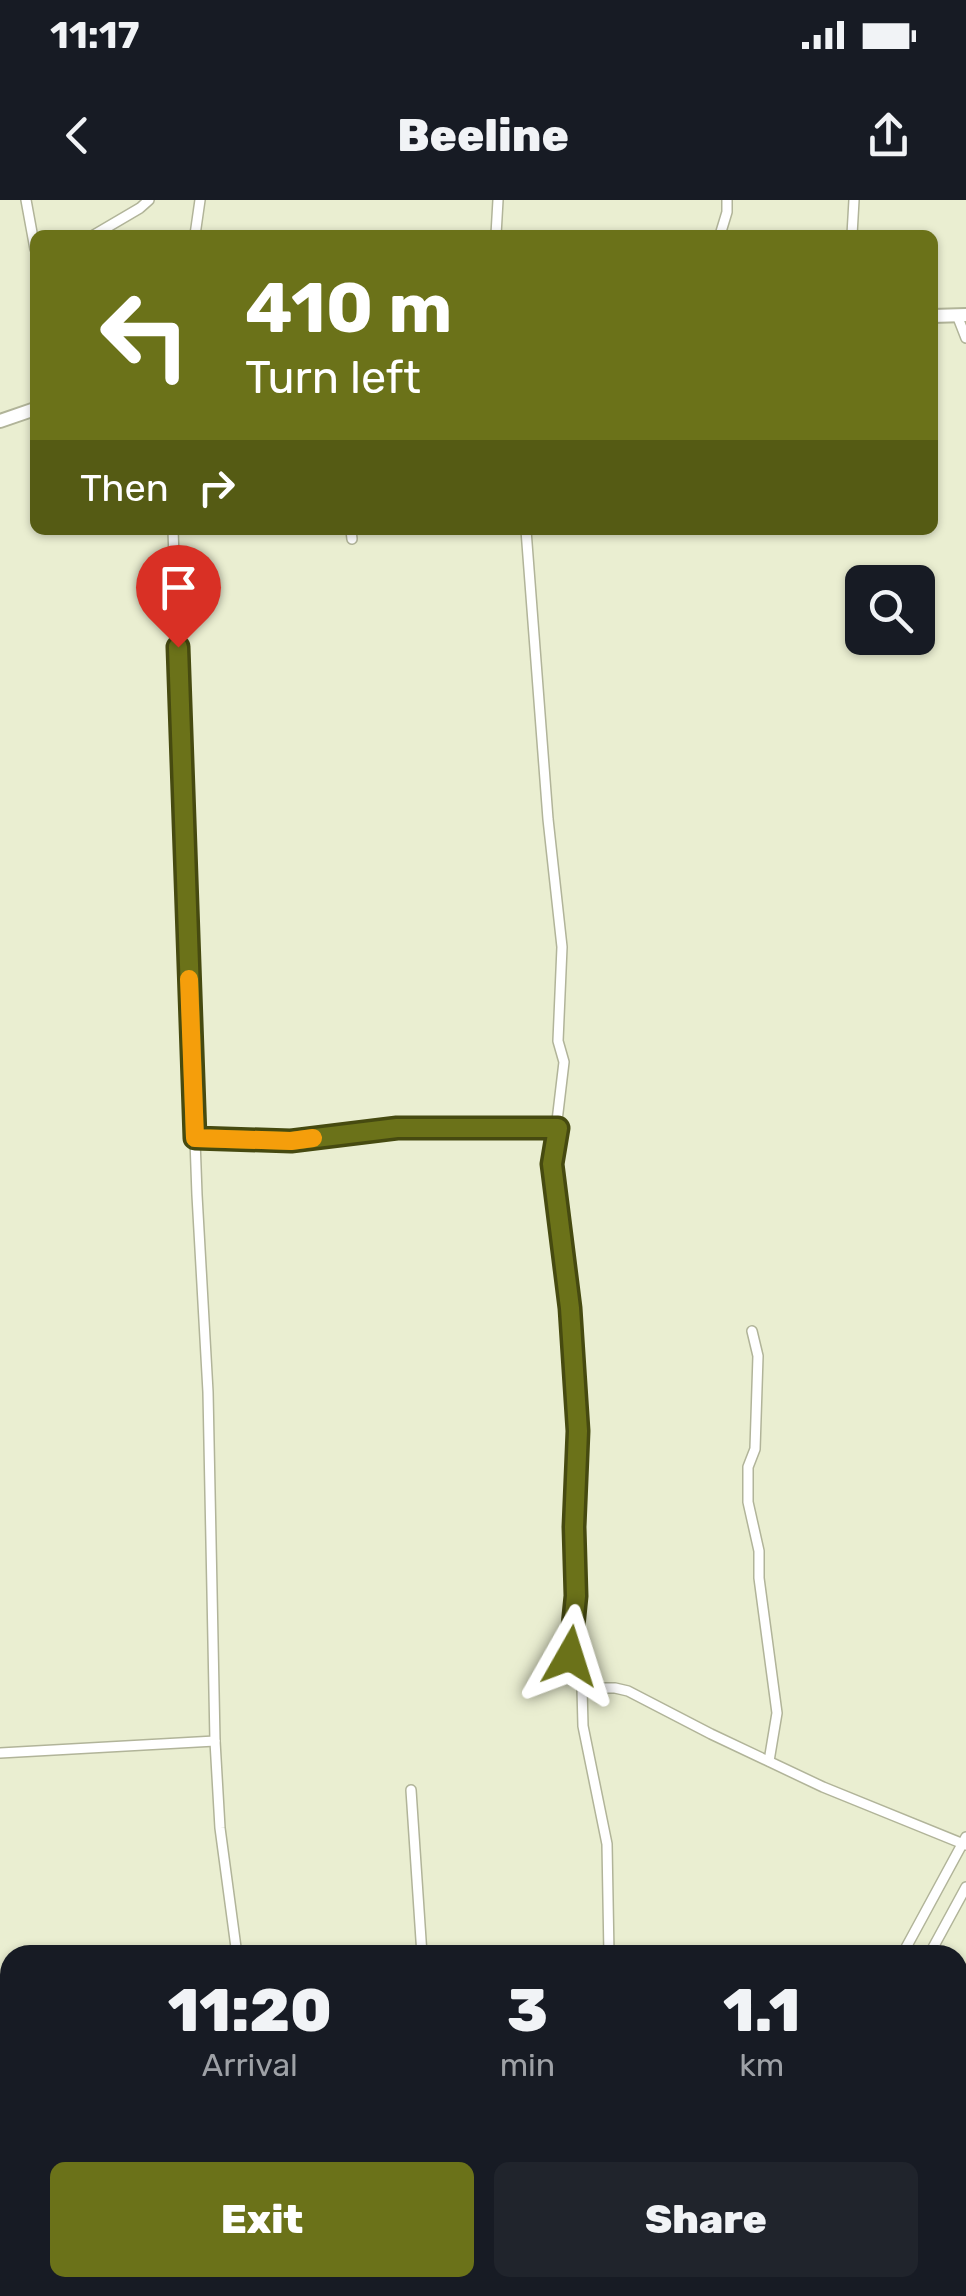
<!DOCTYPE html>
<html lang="en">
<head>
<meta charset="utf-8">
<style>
	:root { --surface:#171b24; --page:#20242c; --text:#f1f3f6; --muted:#9ea1a6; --accent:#6b7219 }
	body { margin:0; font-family:Rubik,sans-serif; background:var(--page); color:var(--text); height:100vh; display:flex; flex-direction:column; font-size:38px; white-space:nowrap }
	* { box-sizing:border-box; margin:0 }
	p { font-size:32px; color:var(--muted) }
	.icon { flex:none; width:55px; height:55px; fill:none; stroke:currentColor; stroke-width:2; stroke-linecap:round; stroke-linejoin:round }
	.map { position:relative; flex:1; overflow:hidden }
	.drawer { position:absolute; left:0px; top:1745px; width:968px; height:352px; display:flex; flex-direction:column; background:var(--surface); border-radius:30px 30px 0 0; box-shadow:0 2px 8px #0004 }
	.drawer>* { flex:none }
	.top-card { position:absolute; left:30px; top:30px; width:908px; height:305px; border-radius:15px; box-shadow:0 2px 8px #0004; background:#6b7219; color:#fff; overflow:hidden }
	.buttons { position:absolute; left:845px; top:365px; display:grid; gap:20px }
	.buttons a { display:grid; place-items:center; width:90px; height:90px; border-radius:15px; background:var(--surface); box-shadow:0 2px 8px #0004; font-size:50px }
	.pin { position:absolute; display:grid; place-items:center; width:85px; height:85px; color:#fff; margin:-102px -42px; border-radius:50% 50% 50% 0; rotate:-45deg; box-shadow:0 0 10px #0007 }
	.pin .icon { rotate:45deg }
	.me { position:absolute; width:110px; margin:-55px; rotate:6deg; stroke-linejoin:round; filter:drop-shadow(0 0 8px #0008) }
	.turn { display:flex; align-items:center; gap:35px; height:210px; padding:0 50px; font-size:45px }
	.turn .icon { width:130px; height:130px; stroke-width:2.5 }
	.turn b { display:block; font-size:70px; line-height:85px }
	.then { display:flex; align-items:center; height:95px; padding:0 50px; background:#0003; gap:20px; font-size:38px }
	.eta { display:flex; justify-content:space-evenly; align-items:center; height:170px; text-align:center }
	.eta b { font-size:60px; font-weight:800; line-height:70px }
	.button { display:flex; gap:20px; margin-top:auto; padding:20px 50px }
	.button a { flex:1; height:115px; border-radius:15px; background:var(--accent); color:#fff; font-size:40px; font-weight:800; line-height:115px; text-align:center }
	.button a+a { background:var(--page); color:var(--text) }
	.status { display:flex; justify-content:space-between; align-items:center; height:70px; padding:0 50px; background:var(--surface); direction:ltr }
	.status svg { height:28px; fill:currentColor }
	header { display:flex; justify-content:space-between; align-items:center; height:130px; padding:0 50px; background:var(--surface); font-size:45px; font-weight:800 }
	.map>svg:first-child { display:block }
</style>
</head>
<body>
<div class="status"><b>11:17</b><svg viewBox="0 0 49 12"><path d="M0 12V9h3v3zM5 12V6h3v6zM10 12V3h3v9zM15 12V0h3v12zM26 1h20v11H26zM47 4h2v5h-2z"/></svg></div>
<header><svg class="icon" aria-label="back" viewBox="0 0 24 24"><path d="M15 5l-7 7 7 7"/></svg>Beeline<svg class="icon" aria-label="share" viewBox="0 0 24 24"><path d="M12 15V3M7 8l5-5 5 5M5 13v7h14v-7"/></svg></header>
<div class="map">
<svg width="966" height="2096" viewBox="0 0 966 2096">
	<rect width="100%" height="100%" fill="#eaeed1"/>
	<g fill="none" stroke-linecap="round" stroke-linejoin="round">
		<defs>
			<g id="street">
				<path d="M26 0 35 49"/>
				<path d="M94 35 140 8 149 0"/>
				<path d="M195 35 200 0"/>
				<path d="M496 35 498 0"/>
				<path d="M720 35 727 12V0"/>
				<path d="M852 35 854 0"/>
				<path d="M957 115 966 138"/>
				<path d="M173 330 197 995 208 1192 215 1541 220 1628 237 1755"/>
				<path d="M351 330 352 339"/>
				<path d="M526 330 548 619 562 747 558 841 564 862 552 963 571 1108 578 1231 574 1327 577 1396 570 1456 582 1488H615L628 1491 711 1534 823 1587 966 1645"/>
				<path d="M195 939 291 941 397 928H557"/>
				<path d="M752 1131 758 1156 755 1249 748 1267V1302L759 1351V1378L777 1513 769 1561"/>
				<path d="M582 1488 583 1526 607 1644 609 1755"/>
				<path d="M0 1553 215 1541"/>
				<path d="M411 1590 422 1755"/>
				<path d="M902 1755 966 1637"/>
				<path d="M929 1755 966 1687"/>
				<path d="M0 1916 10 1914"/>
				<path d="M55 2088V2096"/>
				<path d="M163 2088 165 2096"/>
				<path d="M272 2088V2096"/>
				<path d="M455 2096V2088"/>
				<path d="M718 2096 722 2088"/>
				<path d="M747 2096 752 2088"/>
			</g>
			<g id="secondary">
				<path d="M932 116 966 115"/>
				<path d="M0 221 35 209"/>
			</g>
		</defs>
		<use href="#street" stroke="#b1b499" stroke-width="12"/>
		<use href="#secondary" stroke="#b1b499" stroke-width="16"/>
		<use href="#street" stroke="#fff" stroke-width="9"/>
		<use href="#secondary" stroke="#fff" stroke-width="12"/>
	</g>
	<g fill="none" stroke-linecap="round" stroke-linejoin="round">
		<defs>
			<path id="route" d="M178 447 195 938 291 941 397 928H558L552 964 570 1108 578 1231 574 1327 576 1396 570 1456"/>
		</defs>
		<use href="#route" stroke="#464a10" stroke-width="25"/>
		<use href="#route" stroke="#6b7219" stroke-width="18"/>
		<path stroke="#f59e0b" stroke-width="18" d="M189 779 195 938 291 941 313 938"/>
	</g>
</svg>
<div class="buttons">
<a><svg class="icon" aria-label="search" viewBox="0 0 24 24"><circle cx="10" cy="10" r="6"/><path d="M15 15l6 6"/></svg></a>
</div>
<div class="pin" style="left:178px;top:447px;background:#d93025"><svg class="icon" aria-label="arrive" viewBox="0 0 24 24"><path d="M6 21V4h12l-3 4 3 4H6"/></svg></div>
<svg class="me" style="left:570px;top:1456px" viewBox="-20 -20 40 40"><path d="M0-17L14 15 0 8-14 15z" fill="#6b7219" stroke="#fff" stroke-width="4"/></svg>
<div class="top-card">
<div class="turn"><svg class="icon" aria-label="left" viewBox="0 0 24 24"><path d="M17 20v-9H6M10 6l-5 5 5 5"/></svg><div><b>410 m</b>Turn left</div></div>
<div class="then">Then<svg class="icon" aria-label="right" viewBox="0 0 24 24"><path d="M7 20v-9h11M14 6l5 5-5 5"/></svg></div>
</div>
<section class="drawer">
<div class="eta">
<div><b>11:20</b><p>Arrival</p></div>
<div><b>3</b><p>min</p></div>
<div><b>1.1</b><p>km</p></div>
</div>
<div class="button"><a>Exit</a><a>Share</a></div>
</section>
</div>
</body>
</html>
